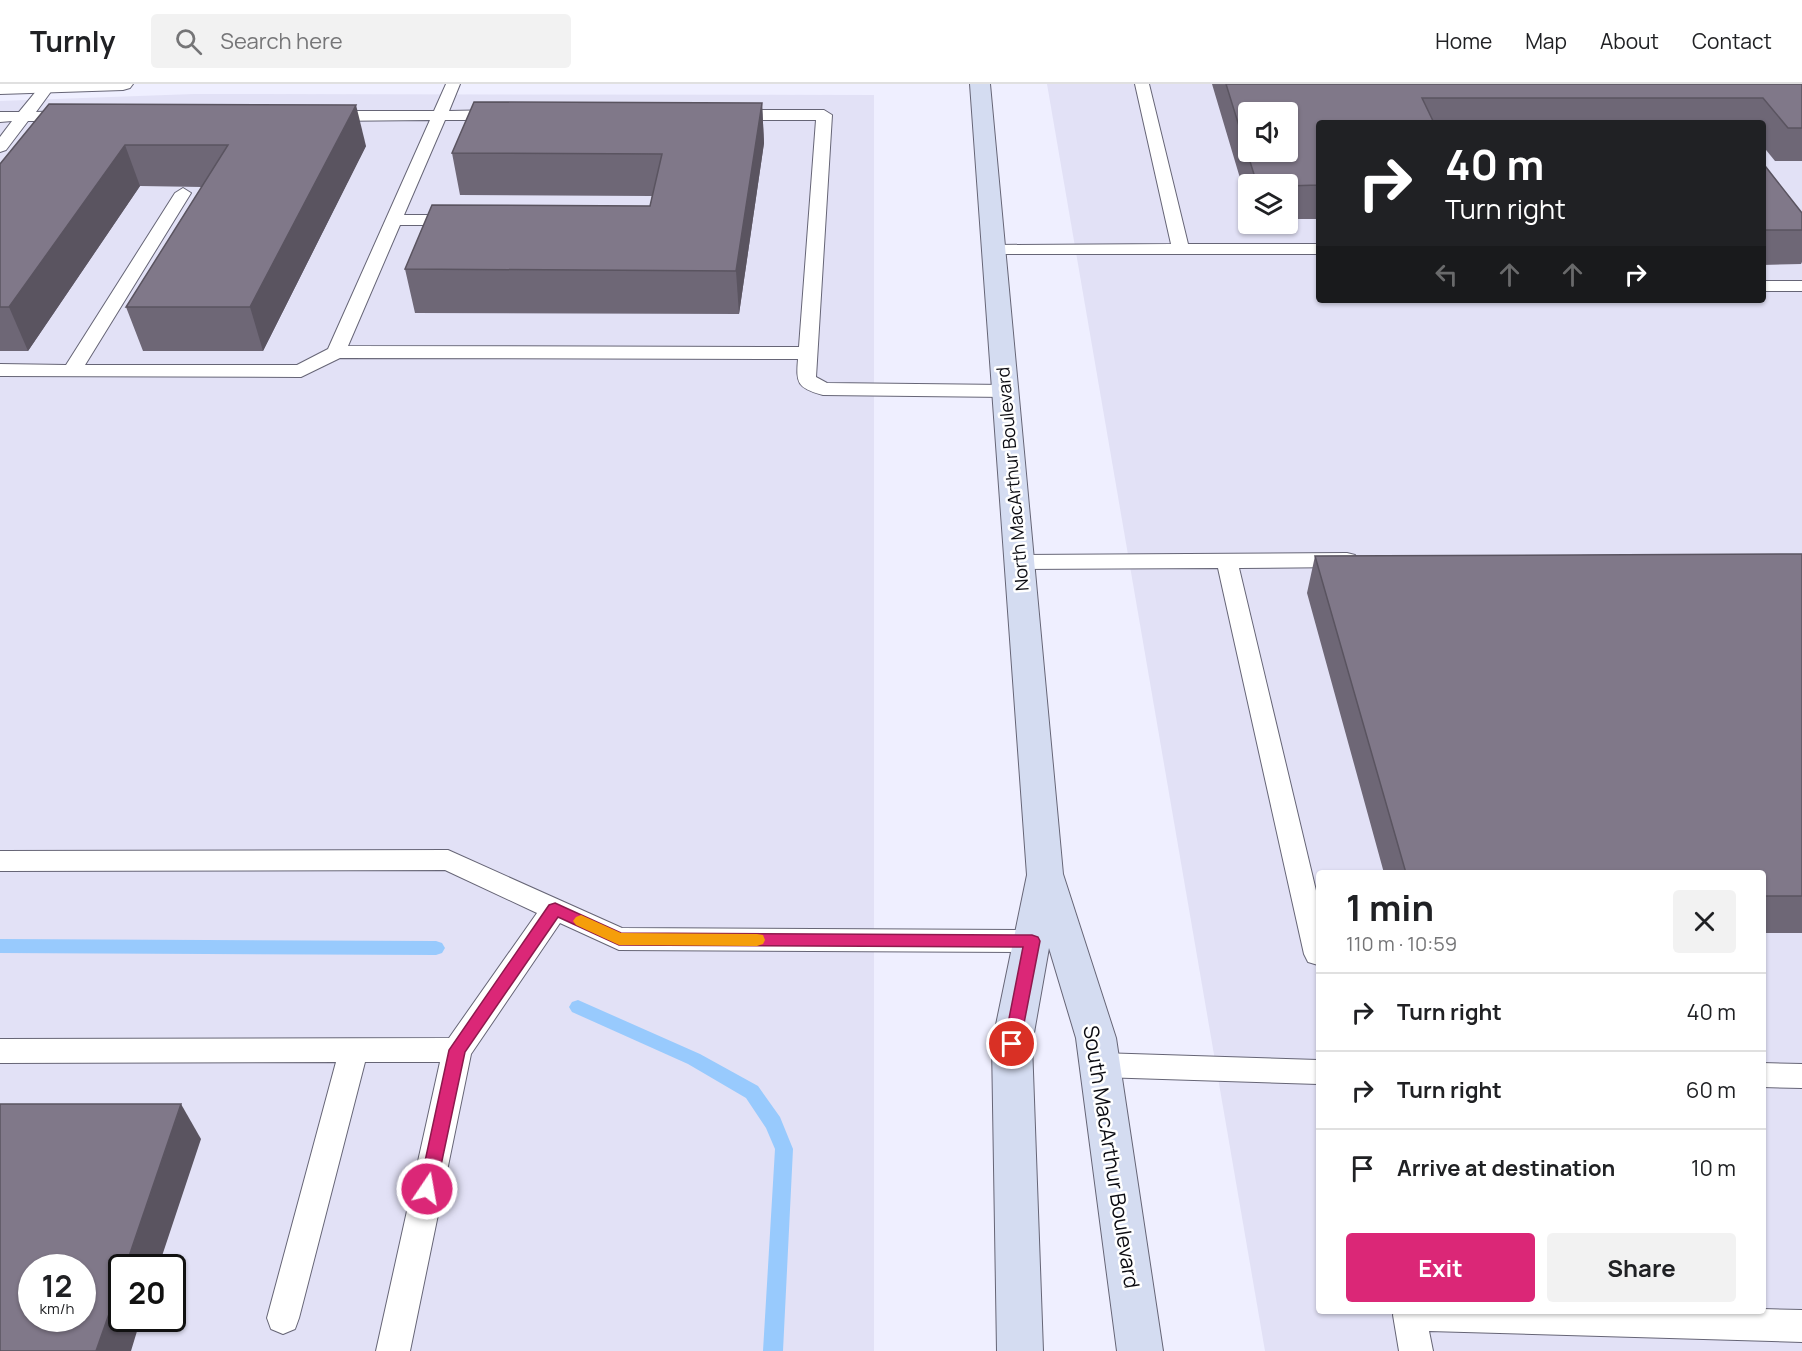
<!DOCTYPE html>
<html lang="en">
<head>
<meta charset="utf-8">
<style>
	:root { --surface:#fff; --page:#f2f2f2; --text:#202124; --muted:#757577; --line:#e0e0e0; --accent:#db2777 }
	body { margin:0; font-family:Manrope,sans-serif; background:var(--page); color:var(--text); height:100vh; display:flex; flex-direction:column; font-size:22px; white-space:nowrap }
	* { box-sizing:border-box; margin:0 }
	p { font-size:20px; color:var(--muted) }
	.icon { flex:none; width:33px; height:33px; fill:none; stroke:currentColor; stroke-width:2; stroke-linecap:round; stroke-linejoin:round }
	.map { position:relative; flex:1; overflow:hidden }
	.drawer { position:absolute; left:1316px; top:786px; width:450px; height:444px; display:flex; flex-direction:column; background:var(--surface); border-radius:6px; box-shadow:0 2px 4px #0004 }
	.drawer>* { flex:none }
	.hud { position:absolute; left:1316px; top:36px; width:450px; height:183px; border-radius:6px; box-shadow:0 2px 4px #0004; background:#202124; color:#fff; overflow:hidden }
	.tools { position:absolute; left:1238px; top:18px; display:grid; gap:12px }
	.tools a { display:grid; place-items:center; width:60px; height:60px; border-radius:6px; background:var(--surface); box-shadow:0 2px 4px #0004; font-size:30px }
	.speed { position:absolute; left:18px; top:1170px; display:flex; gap:12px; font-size:30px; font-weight:700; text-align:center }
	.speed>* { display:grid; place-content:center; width:78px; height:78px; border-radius:50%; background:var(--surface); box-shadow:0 2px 4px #0004; line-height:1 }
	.speed small { font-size:15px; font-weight:400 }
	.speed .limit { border:3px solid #111; border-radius:9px; background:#fff; color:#111 }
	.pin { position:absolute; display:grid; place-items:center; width:51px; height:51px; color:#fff; margin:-26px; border:3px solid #fff; border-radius:50%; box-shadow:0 2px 6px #0007 }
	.me { position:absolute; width:66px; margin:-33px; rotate:12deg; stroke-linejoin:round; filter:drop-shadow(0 0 4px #0008) }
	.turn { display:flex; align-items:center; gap:21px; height:126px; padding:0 30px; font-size:27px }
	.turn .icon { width:78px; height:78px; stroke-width:2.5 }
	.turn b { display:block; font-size:42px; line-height:51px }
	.lanes { display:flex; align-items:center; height:57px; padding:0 30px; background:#0003; justify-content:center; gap:30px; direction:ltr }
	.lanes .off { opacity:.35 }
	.round { display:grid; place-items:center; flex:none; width:63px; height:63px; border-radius:6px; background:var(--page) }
	.headline { display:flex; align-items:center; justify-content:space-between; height:102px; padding:0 30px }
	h1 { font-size:36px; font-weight:700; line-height:45px }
	.cta { display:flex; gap:12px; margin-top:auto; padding:12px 30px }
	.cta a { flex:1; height:69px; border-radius:6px; background:var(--accent); color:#fff; font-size:24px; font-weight:700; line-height:69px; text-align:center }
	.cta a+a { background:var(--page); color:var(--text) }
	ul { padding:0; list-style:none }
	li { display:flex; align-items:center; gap:18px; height:78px; padding:0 30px; border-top:2px solid var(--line) }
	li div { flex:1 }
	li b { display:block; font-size:22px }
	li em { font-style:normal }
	header { display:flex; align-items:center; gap:36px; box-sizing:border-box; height:84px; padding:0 30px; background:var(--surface); border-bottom:2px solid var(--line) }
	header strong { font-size:28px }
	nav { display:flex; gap:33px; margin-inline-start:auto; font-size:21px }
	.search { width:420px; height:54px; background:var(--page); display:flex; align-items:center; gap:15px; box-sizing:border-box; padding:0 21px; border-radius:6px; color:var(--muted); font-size:22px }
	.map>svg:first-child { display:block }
</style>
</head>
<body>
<header>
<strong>Turnly</strong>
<div class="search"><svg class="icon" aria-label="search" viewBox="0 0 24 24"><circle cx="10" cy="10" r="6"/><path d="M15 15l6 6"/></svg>Search here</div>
<nav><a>Home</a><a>Map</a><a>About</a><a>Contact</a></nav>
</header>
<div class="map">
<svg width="1802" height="1267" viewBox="0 0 1802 1267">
	<rect width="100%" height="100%" fill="#efefff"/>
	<g fill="#e2e1f6" fill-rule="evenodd">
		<path d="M1047 0H1802V1267H1265ZM1248 28H1287V68H1248ZM1318 39H1762V216H1318ZM1248 100H1287V140H1248ZM1318 789H1762V1227H1318Z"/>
		<path d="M194 10 874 11V1267H0V17ZM32 1184H82V1234H32ZM122 1184H172V1234H122Z"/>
	</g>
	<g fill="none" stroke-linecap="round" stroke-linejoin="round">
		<g fill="#98cafd" fill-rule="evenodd">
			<path d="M0 855 436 857 442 859 445 864 442 869 436 871 0 869Z"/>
			<path d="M578 916 700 970 758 1002 780 1033 793 1065 783 1267H763L775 1065 766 1044 746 1014 688 980 572 928 569 923 572 918Z"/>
		</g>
		<defs>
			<g id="lane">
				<path d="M42 0 55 2 36 28 70 27 78 32 70 37H28L6 66 0 68V53L12 37 0 38V28H19Z"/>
				<path d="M446 0H460L449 27 499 26 507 31 499 36H445L404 131H457L465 136 457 141H400L348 262 799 263 816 36H731L723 31 731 26H824L832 31 816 293 827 299 1006 301 1013 303 1016 307 1013 311 1006 313 823 311C797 304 796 299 798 275L340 274 301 293 0 292V280L66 281 175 109 183 104 191 109 85 281H297L328 265 430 36 326 37 318 32 326 27H434Z"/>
				<path d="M1135 0H1149L1188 160H1318V170H988L985 166 988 162 994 161 1171 160Z"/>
				<rect x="1762" y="197" width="40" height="10"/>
				<path d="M1347 469 1355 471 1358 476 1355 481 1347 483 1239 484 1318 815V881L1308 878 1304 870 1218 484 1020 485 1012 483 1009 478 1012 473 1020 471Z"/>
				<path d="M448 766 622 844 1032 846 1042 849 1046 857 1042 865 1032 868 619 866 560 839 471 970 410 1267H376L440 978H365L299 1234 295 1245 283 1250 271 1245 267 1234 336 978 0 979V955L449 954 537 829 445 786 0 787V767Z"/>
				<path d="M1100 969 1318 976V1000L1100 993 1090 990 1086 981 1090 972Z"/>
				<path d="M1762 979 1802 980V1004L1762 1003Z"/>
				<path d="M1762 1225 1802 1226V1258L1429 1247 1433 1267H1399L1393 1231 1394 1227H1762Z"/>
			</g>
			<path id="street" d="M0 0H133L130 4 123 6 0 10Z"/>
			<path id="secondary" d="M970 0H990L1063 790 1116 954 1163 1267H1117L1076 954 1049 864 1032 960 1043 1267H997L992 960 1027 791Z"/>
		</defs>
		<use href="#lane" stroke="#666576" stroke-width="2"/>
		<use href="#street" stroke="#666576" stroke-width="2"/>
		<use href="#secondary" stroke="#666576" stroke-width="2"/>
		<use href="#lane" fill="#fff" fill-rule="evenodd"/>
		<use href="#street" fill="#fff" fill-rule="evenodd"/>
		<use href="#secondary" fill="#d4dcf1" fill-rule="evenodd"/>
	</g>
	<g fill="#6e6776">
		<path d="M1212 0H1802V77H1775L1762 61V39H1318V135H1287V100H1248V121Z"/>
		<path d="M762 19 764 59 739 230 415 229 405 185 650 122 652 112 460 111 452 69Z"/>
		<path d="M49 20 366 62 263 267H143L126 223 202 103 140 102 28 267H0V80Z"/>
		<path d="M1762 78 1802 129V178L1801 180 1762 181Z"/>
		<path d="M1802 470V849H1762V789H1384L1307 509 1315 472Z"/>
	</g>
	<g fill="#5a5460">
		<path d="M762 19 764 59 739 230 736 187Z"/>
		<path d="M356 21 366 62 263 267 250 223Z"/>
		<path d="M125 61 140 102 28 267 9 223Z"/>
		<path d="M181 1020 201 1055 158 1184H125Z"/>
		<path d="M122 1193V1234H141L131 1267H96Z"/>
	</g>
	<g fill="#807889" stroke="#5a5460" stroke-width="1.5" fill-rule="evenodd">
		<path d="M1226 0H1802V44H1788L1763 14H1422L1434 39H1318V101L1287 102V100H1257ZM1248 28H1287V68H1248Z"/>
		<path d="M474 18 762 19 736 187 405 185 432 121 650 122 662 70 452 69Z"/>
		<path d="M49 20 356 21 250 223H126L228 61H125L9 223H0V80Z"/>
		<path d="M1762 78 1802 129V146H1762Z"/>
		<path d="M1802 470V812H1762V789H1406L1315 472Z"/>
		<path d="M0 1020H181L125 1184H122V1193L96 1267H0ZM32 1184H82V1234H32Z"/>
	</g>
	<path fill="#db2777" stroke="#8e194d" stroke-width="1.5" d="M555 819 621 849 1032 851 1038 853 1040 857 1020 960 1018 964 1012 966 1006 964 1004 960 1023 863 619 861 558 833 465 968 436 1105 434 1111 427 1113 421 1111 419 1105 449 966 549 821Z"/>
	<path fill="#f59e0b" d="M581 831 621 849 757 850 763 851 765 856 763 860 757 862 619 861 576 841 573 837 576 833Z"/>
	<g text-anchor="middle" stroke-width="5" stroke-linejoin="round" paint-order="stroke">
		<g font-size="18" fill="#0b0b11" stroke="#fff">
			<text transform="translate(1013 395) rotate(-95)" y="6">North MacArthur Boulevard</text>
		</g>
		<g font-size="21" fill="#0b0b11" stroke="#fff">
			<text transform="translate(1111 1073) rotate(81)" y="7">South MacArthur Boulevard</text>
		</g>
	</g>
</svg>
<div class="tools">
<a><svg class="icon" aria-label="sound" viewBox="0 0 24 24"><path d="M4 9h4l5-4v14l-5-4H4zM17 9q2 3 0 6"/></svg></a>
<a><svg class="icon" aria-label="layers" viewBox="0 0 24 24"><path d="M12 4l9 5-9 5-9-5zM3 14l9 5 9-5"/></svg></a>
</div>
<div class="speed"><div>12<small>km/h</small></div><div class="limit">20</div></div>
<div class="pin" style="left:1012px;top:960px;background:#d93025"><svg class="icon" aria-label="arrive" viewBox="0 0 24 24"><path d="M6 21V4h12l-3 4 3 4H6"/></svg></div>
<svg class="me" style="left:427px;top:1105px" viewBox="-20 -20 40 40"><circle r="17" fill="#db2777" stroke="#fff" stroke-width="3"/><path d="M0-11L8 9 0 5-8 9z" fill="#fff"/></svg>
<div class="hud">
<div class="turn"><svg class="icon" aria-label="right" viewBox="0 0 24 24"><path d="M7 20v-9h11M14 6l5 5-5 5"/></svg><div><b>40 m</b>Turn right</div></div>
<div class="lanes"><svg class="icon off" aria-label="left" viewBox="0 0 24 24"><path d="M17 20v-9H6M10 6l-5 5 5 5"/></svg><svg class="icon off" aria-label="ahead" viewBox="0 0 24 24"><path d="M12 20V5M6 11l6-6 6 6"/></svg><svg class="icon off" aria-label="ahead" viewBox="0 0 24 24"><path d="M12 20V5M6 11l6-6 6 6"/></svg><svg class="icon" aria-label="right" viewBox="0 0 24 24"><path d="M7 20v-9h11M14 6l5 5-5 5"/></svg></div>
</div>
<section class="drawer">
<div class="headline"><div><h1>1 min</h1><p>110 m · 10:59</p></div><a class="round"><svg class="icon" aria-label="close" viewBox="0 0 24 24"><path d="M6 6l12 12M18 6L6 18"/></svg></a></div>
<ul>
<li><svg class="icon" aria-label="right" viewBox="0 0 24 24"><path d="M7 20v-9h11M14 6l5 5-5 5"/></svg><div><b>Turn right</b></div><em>40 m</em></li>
<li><svg class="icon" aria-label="right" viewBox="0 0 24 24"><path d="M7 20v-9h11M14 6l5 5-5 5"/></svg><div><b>Turn right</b></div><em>60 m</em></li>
<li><svg class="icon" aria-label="arrive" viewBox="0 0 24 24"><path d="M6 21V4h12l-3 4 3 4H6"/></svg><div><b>Arrive at destination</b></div><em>10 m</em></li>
</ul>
<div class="cta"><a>Exit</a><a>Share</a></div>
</section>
</div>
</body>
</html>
